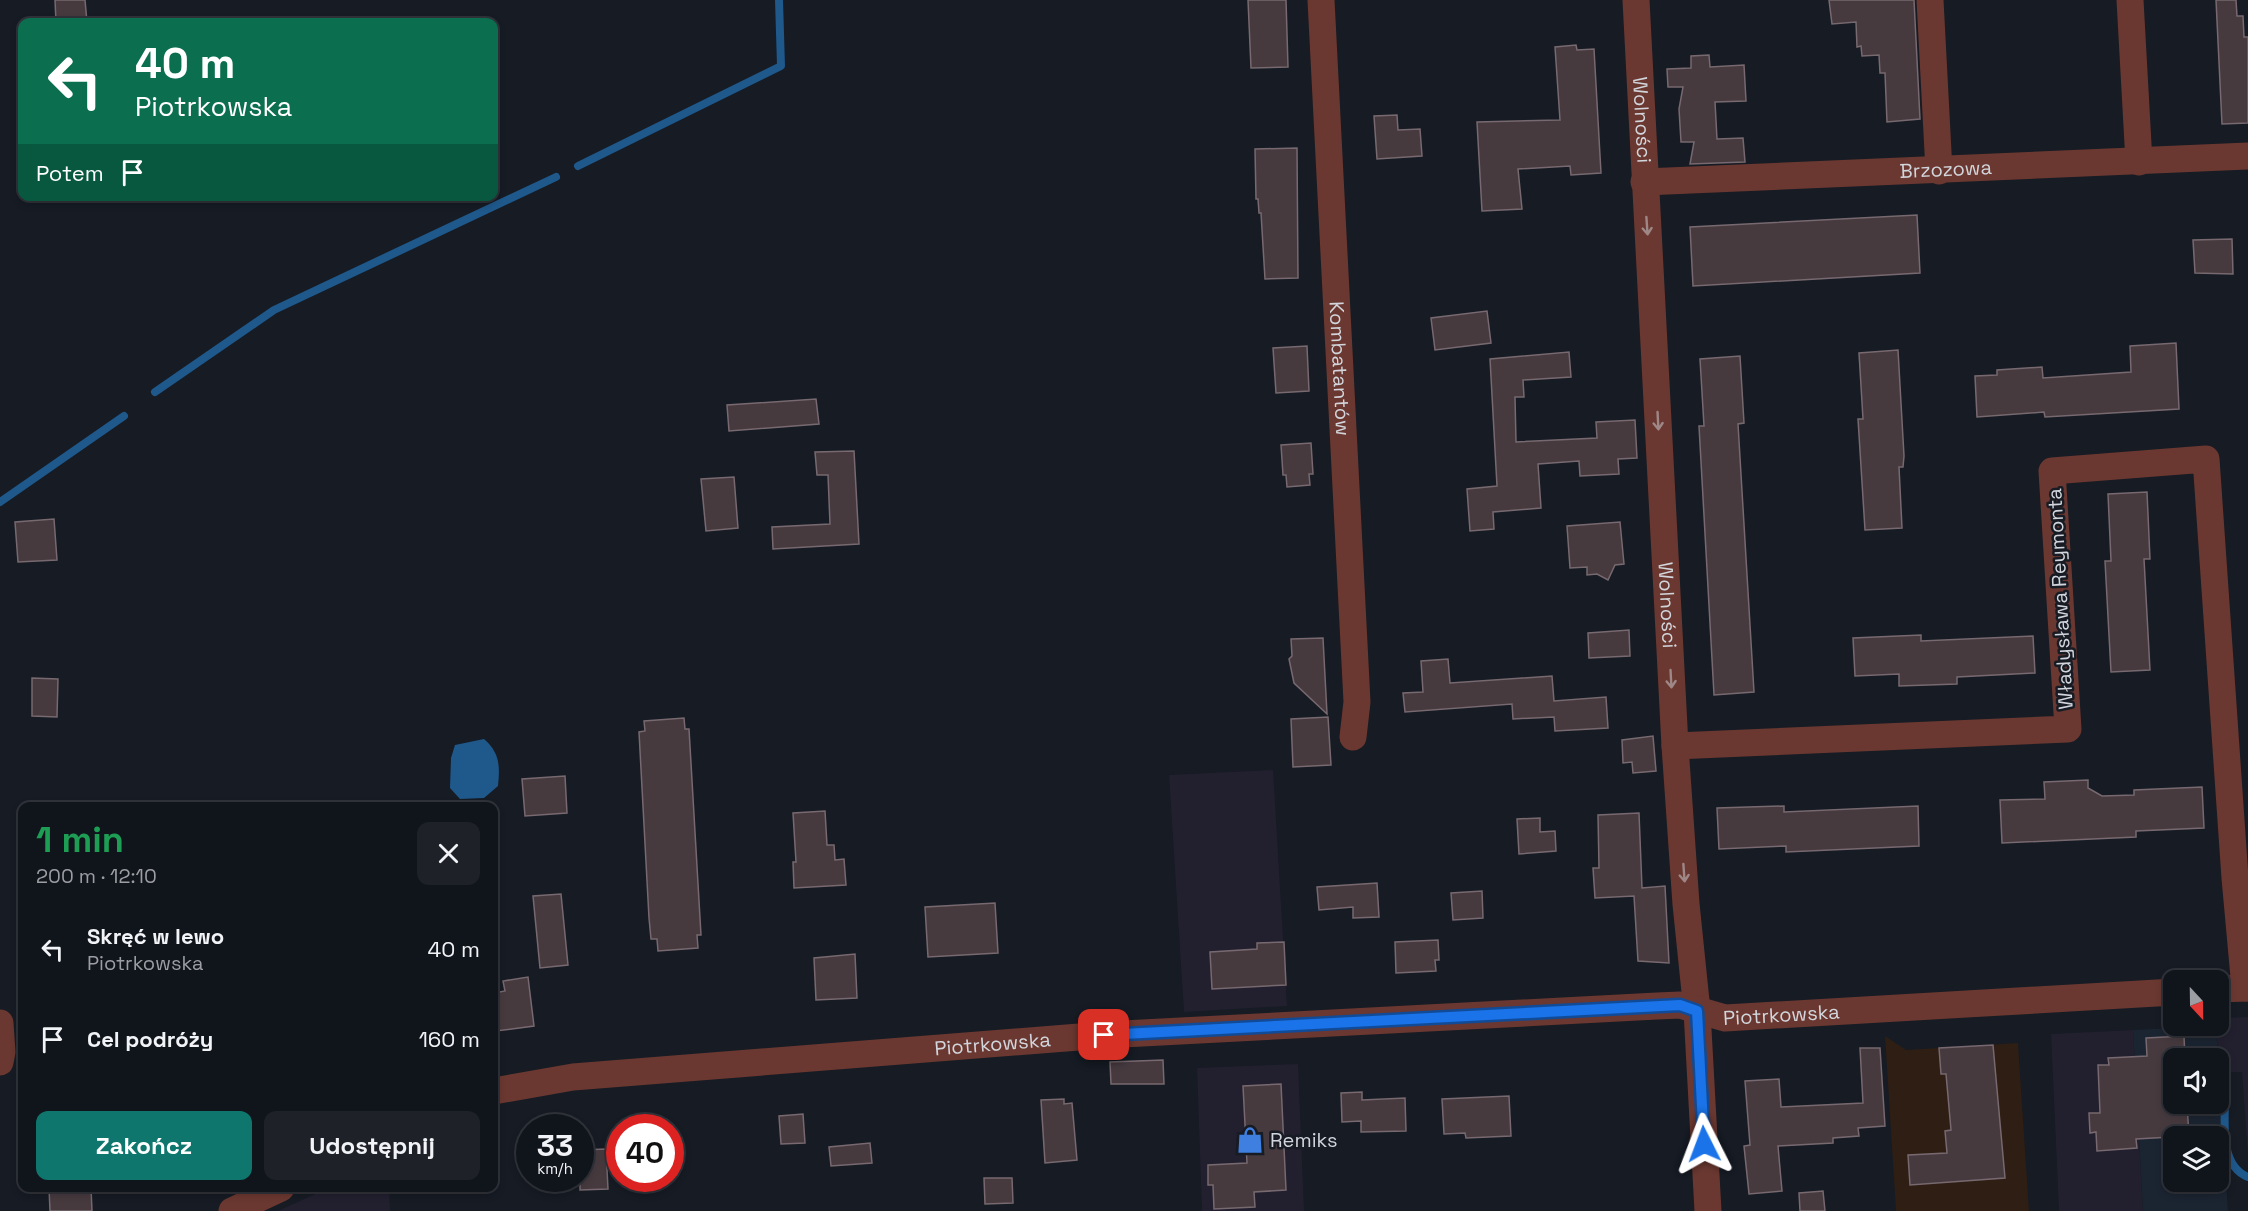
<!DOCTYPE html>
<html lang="pl">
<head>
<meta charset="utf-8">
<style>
	:root { --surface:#10141b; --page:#1e2128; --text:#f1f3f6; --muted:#9c9ea3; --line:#30333a; --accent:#0f766e }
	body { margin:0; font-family:"Space Grotesk",sans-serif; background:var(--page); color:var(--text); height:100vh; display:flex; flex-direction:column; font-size:22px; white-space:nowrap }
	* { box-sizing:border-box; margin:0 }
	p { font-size:20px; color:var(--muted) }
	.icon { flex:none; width:33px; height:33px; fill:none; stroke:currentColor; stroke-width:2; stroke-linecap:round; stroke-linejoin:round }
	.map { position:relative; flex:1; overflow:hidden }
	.sheet { position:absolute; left:18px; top:802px; width:480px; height:390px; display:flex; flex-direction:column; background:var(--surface); border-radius:12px; box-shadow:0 3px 9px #0003,0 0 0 2px var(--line) }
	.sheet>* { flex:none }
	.top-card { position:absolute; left:18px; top:18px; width:480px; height:183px; border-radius:12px; box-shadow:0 3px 9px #0003,0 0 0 2px var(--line); background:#0b6e4f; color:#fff; overflow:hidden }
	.needle { width:39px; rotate:158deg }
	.fabs { position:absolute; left:2163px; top:970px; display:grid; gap:12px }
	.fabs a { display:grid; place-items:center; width:66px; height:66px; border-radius:12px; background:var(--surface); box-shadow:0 3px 9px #0003,0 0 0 2px var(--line); font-size:30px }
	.speed { position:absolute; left:516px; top:1114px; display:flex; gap:12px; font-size:30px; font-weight:700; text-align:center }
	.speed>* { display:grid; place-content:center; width:78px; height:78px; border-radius:50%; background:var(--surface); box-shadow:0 3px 9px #0003,0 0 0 2px var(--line); line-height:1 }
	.speed small { font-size:15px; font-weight:400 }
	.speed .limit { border:9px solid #d22; background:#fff; color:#111 }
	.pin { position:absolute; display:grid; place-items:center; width:51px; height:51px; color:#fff; margin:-26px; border-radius:12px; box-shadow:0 3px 9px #0006 }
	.me { position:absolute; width:66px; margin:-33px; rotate:357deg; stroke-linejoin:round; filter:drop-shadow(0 0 4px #0008) }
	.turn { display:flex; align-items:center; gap:21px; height:126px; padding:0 18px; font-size:27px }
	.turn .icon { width:78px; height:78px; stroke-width:2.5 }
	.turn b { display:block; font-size:42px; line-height:51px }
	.then { display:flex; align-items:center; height:57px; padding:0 18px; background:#0003; gap:12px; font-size:22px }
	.round { display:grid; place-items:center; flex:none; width:63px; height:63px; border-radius:12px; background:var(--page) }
	.headline { display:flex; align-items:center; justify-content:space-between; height:102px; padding:0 18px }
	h1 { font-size:36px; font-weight:800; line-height:45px; color:#1e9e55 }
	.action { display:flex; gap:12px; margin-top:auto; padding:12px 18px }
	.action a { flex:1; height:69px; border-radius:12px; background:var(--accent); color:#fff; font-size:24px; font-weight:800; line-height:69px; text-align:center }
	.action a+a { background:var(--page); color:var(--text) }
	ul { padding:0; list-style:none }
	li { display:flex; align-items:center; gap:18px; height:90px; padding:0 18px }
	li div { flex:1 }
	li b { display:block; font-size:22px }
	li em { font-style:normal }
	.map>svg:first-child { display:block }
</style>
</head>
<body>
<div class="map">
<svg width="2248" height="1211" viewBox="0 0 2248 1211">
	<rect width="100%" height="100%" fill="#161b24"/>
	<path fill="#2e1e14" d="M1885 1036 1906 1050 2018 1043 2029 1211H1896Z"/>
	<g fill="#221f2f">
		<path d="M1273 770 1287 1006 1184 1012 1169 775Z"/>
		<path d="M2248 1017V1157L2242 1072 2219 1073 2216 1026H2218L2219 1018Z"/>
		<path d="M2133 1030 2143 1211H2059L2051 1034Z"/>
		<path d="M1298 1064 1304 1211H1202L1197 1068Z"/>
		<path d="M328 1188H389L390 1211H278Z"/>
	</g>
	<path fill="#1b2431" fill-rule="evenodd" d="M2216 1026 2218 1059H2174V1104H2218L2219 1075 2228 1211H2143L2133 1030ZM2174 1137H2218V1182H2174Z"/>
	<path fill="#1f588b" d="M484 739C500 753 500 766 498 786L484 798 460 799 450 788 451 758 455 745Z"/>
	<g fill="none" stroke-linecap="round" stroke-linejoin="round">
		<g stroke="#1f588b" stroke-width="8">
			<path d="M578 166 781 66 779 0"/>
			<path d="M155 392 274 310 556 177"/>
			<path d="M0 502 124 416"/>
			<path d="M2225 1090C2226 1117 2217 1165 2248 1177"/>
		</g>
	</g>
	<g fill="#463a3f" stroke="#77696f" stroke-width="1.5">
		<path d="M55 0H85L87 22H56Z"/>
		<path d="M1248 0H1286L1288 67 1251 68Z"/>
		<path d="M1829 0H1914L1920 119 1887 122 1885 73H1880L1879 55 1862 56 1861 46 1857 47 1856 22 1832 24Z"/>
		<path d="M2216 0H2236L2237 16H2243L2244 37H2248V123L2222 124Z"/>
		<path d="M1576 45 1577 50 1594 49 1601 173 1571 175 1570 166 1518 169 1522 209 1482 211 1477 122 1560 120 1555 47Z"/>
		<path d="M1709 55 1710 67 1744 65 1746 101 1715 102 1717 139 1743 138 1745 162 1690 164 1694 142H1681L1679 109 1683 87H1668L1667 69 1691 68V56Z"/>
		<path d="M1397 115 1398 130 1420 129 1422 156 1377 159 1374 116Z"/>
		<path d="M1297 148 1298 278 1265 279 1261 213H1259L1258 199H1256L1255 149Z"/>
		<path d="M1917 215 1920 273 1693 286 1690 227Z"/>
		<path d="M2232 239 2233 274 2195 273 2193 240Z"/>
		<path d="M1487 311 1491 343 1435 350 1431 318Z"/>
		<path d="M2176 343 2179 409 2045 417 2044 412 1977 417 1975 376 1997 375V370L2042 367 2043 378 2131 372 2130 346Z"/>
		<path d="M1307 346 1309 391 1276 393 1273 348Z"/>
		<path d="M1898 350 1904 456 1903 467H1899L1902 528 1865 530 1858 419H1863L1859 353Z"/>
		<path d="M1569 352 1571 377 1523 380 1524 397H1515L1516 442 1597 438 1596 422 1635 420 1637 458 1618 459 1619 474 1580 476 1579 461 1538 464 1541 508 1493 512 1494 529 1470 531 1467 489 1497 486 1490 359Z"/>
		<path d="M1740 356 1744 423 1738 424 1754 692 1714 695 1699 426H1704L1700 359Z"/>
		<path d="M816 399 819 424 729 431 727 405Z"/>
		<path d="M1311 443 1313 474H1309L1310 485 1287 487 1286 475H1283L1281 445Z"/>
		<path d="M854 451 859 544 773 549 772 527 830 524 828 475H817L815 452Z"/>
		<path d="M734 477 738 528 706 531 701 479Z"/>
		<path d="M2147 492 2150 559H2144L2150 670 2111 672 2105 561H2111L2108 494Z"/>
		<path d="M54 519 57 560 18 562 15 522Z"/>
		<path d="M1620 522 1624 564 1615 565 1608 580 1597 574 1587 575V567L1570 568 1567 526Z"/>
		<path d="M1629 630 1630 656 1589 658 1588 633Z"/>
		<path d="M1921 635V641L2033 636 2035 673 1957 677V684L1899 686V674L1855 676 1853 638Z"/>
		<path d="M1323 638 1327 714 1294 683 1289 659 1292 656 1291 639Z"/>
		<path d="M1448 659 1450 683 1552 676 1554 701 1606 697 1608 728 1555 731 1554 717 1513 719 1512 704 1405 712 1403 693 1423 692 1421 661Z"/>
		<path d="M32 678 58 679 57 717 32 716Z"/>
		<path d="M1328 717 1331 765 1293 767 1291 719Z"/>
		<path d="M684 718 685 729H689L701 935H697L698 948 658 951 657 939H651L649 918 639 732 645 731 644 721Z"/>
		<path d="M1653 736 1656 771 1633 773 1632 762 1623 763 1622 740Z"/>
		<path d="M565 776 567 813 525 816 522 779Z"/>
		<path d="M2088 780V788L2102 796 2134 795V790L2202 787 2204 828 2136 831V837L2002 843 2000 800 2045 799 2044 782Z"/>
		<path d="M1784 806V812L1918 806 1919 846 1786 852V846L1719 849 1717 808Z"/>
		<path d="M825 811 827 845H834L835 860 844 859 846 885 794 888 793 862H796L793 813Z"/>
		<path d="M1639 813 1642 888 1665 886 1669 963 1638 961 1634 896 1595 898 1593 868H1599L1598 815Z"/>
		<path d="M1540 818V832L1555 831 1556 851 1519 854 1517 819Z"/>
		<path d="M1377 883 1379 917 1353 918V907L1319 910 1317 887Z"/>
		<path d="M1482 891 1483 918 1453 920 1451 893Z"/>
		<path d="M561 894 568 965 540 968 533 896Z"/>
		<path d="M995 903 998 953 928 957 925 907Z"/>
		<path d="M1438 940 1439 960H1435L1436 971 1396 973 1395 942Z"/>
		<path d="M1284 942 1286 985 1212 989 1210 952 1257 949V943Z"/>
		<path d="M855 954 857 998 816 1000 814 958Z"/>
		<path d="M528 977 534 1026 496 1031 494 993 505 991 503 981Z"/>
		<path d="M2184 1036 2185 1059H2174V1104H2187L2189 1136 2136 1139 2137 1148 2097 1151 2096 1132 2090 1133 2089 1113H2100L2098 1065H2109L2108 1058 2147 1056 2146 1038Z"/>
		<path d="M1993 1045 2005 1178 1910 1185 1908 1155 1947 1153 1945 1131 1951 1130 1946 1074H1941L1939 1048Z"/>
		<path d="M1860 1048H1880L1885 1126 1858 1128 1859 1136 1833 1138V1143L1778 1146 1782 1191 1749 1194 1744 1146 1750 1145 1745 1081 1779 1079 1781 1107 1863 1103Z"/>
		<path d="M1163 1060 1164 1084H1111L1110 1062Z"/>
		<path d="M1281 1084 1286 1190 1254 1192 1255 1207 1214 1209 1213 1185H1208V1165L1247 1163 1243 1086Z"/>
		<path d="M1362 1092V1100L1405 1098 1406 1131 1361 1132V1121L1342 1122 1341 1093Z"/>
		<path d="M1509 1096 1511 1136 1466 1138 1465 1133 1444 1134 1442 1099Z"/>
		<path d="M1064 1099V1104L1072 1103 1077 1160 1045 1163 1041 1100Z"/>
		<path d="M803 1114 805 1143 781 1144 779 1116Z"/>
		<path d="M870 1143 872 1163 831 1166 829 1147Z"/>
		<path d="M606 1149 608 1189 580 1190V1150Z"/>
		<path d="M984 1178H1012L1013 1203 985 1204Z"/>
		<path d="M49 1188H91L92 1211H50Z"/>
		<path d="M1823 1191 1825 1211H1800L1799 1193Z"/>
	</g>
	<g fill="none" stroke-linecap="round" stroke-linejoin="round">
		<g stroke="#6a3830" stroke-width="27">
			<path id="s1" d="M1321 0 1357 702 1353 737"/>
			<path id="s2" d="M1636 0 1675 746 1686 904 1697 1011 1708 1211"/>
			<path d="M1930 0 1939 171"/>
			<path d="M2130 0 2139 162"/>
			<path id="s3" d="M1644 182 2248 156"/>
			<path d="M1675 746 2068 729 2052 471 2206 459 2235 878 2245 988"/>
			<path d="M2218 989 2248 988"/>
			<path d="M0 1023 2 1052 0 1062"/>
			<path id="s4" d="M494 1091 573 1077 1104 1035 1657 1006 1680 1005 1725 1018 2174 992"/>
			<path d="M232 1211 281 1188"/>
		</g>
	</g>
	<defs><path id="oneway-shaft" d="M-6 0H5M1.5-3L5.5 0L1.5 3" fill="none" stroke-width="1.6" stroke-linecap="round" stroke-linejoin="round" transform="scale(1.5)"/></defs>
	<g stroke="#9e8786">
		<use href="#oneway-shaft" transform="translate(1647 226) rotate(86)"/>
		<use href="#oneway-shaft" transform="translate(1658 421) rotate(87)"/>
		<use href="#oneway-shaft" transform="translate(1671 679) rotate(87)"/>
		<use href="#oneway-shaft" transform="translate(1684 873) rotate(86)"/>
	</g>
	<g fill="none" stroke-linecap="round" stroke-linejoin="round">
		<defs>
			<path id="route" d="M1104 1035 1680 1005 1697 1011 1704 1144"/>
		</defs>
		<use href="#route" stroke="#114b97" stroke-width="15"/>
		<use href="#route" stroke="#1a73e8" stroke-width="10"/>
	</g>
	<defs>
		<symbol id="shop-bare" viewBox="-9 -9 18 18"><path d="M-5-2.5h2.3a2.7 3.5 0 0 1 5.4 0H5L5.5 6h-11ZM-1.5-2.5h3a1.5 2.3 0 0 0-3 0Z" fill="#3f7fe0" stroke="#161b24" stroke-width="2.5" paint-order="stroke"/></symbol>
	</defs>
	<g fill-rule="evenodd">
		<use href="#shop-bare" x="1231" y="1121" width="38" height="38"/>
	</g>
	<g text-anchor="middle" stroke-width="5" stroke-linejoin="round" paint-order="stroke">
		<g font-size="20" fill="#d2d6dc" stroke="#161b24">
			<text dy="7" stroke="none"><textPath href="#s2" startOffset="120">Wolności</textPath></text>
			<text dy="7" stroke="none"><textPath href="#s3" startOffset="302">Brzozowa</textPath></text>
			<text dy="7" stroke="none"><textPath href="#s1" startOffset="369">Kombatantów</textPath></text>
			<text transform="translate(2060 599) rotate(-93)" y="7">Władysława Reymonta</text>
			<text dy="7" stroke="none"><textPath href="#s2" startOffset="606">Wolności</textPath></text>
			<text dy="7" stroke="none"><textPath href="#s4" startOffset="1293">Piotrkowska</textPath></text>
			<text dy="7" stroke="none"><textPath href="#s4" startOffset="501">Piotrkowska</textPath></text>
		</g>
		<g font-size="20" fill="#d2d6dc" stroke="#161b24" text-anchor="start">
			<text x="1270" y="1147">Remiks</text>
		</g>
	</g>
</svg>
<div class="fabs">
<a><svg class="needle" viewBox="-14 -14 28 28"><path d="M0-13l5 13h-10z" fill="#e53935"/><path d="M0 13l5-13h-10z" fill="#9c9ea3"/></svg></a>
<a><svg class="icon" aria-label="sound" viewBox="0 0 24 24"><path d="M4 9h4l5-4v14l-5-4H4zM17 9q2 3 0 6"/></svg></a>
<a><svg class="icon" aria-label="layers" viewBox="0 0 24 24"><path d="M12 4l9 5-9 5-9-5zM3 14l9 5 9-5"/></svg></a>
</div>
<div class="speed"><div>33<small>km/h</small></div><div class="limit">40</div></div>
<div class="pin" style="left:1104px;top:1035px;background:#d93025"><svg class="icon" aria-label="arrive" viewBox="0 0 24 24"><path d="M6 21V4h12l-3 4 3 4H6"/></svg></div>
<svg class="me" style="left:1704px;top:1144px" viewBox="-20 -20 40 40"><path d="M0-17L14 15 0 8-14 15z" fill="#1a73e8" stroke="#fff" stroke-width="4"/></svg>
<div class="top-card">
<div class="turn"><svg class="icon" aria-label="left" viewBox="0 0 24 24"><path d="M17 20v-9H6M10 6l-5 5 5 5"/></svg><div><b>40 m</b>Piotrkowska</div></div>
<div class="then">Potem<svg class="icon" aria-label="arrive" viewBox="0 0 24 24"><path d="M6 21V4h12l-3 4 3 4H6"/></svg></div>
</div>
<section class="sheet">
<div class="headline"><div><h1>1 min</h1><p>200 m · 12:10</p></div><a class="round"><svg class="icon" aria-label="close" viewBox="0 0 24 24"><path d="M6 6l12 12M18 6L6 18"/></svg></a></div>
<ul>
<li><svg class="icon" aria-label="left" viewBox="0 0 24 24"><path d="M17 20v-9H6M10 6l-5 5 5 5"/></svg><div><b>Skręć w lewo</b><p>Piotrkowska</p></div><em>40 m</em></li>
<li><svg class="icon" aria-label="arrive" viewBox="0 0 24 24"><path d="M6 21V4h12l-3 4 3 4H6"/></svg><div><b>Cel podróży</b></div><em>160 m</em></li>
</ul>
<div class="action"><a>Zakończ</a><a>Udostępnij</a></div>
</section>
</div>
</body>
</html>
